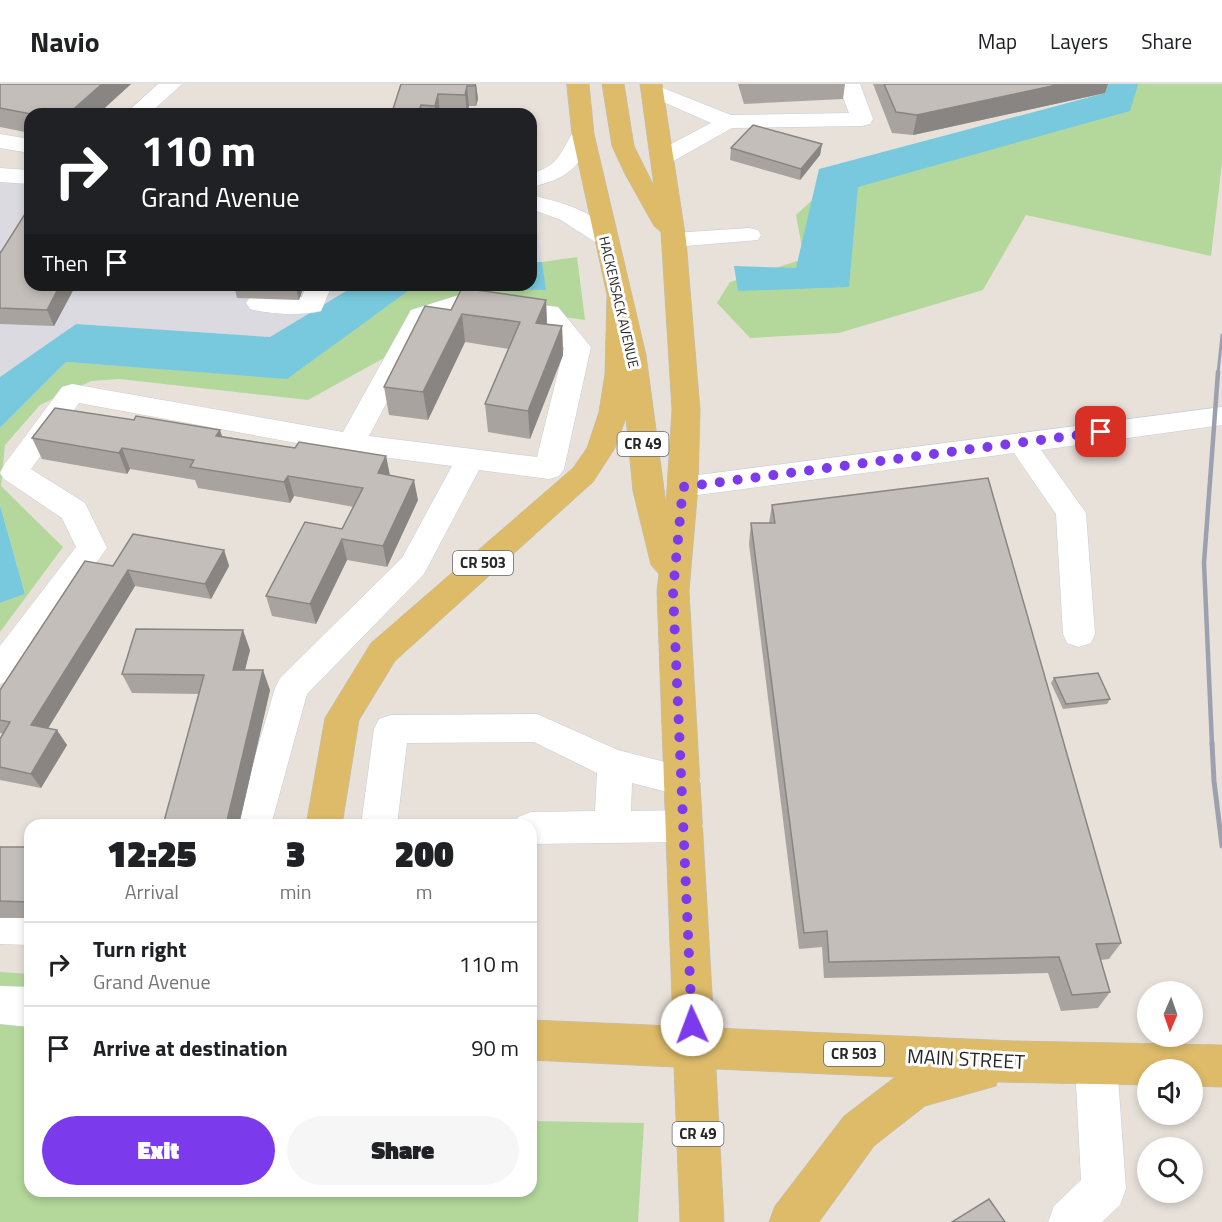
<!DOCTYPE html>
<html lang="en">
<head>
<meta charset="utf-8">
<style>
	:root { --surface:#fff; --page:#f6f6f6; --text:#202124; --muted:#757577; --line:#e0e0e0; --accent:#7c3aed }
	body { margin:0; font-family:"Titillium Web",sans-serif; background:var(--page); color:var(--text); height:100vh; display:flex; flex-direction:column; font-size:22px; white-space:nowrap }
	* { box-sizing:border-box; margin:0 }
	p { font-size:20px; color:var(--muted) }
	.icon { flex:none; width:33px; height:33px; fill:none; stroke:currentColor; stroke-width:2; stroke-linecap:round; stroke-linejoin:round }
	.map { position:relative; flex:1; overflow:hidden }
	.panel { position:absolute; left:24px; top:735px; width:513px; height:378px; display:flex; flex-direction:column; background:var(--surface); border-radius:18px; box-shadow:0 3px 9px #0003 }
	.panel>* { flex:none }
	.top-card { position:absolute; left:24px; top:24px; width:513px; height:183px; border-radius:18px; box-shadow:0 3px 9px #0003; background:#202124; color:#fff; overflow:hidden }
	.needle { width:39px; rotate:182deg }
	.buttons { position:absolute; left:1137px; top:897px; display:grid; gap:12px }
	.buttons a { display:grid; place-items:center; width:66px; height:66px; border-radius:50%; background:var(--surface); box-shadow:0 3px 9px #0003; font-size:30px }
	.pin { position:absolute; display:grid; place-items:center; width:51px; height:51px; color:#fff; margin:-26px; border-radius:12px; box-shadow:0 3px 9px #0006 }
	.me { position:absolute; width:66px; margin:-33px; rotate:358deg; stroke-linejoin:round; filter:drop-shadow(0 0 4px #0008) }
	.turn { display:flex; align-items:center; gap:21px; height:126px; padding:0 18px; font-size:27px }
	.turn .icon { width:78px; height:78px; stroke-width:2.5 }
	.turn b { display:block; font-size:42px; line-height:51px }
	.then { display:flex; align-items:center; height:57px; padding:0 18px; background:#0003; gap:12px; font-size:22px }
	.eta { display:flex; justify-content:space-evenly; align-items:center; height:102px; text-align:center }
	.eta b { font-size:36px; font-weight:800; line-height:42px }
	.button { display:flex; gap:12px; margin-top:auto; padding:12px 18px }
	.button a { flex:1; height:69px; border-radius:36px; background:var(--accent); color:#fff; font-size:24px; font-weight:800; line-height:69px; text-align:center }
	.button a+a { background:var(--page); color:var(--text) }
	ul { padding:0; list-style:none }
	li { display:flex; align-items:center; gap:18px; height:84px; padding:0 18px; border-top:2px solid var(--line) }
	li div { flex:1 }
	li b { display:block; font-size:22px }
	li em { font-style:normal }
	header { display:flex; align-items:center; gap:36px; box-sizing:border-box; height:84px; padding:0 30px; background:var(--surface); border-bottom:2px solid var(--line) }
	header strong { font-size:28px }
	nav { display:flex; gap:33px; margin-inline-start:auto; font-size:21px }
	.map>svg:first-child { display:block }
</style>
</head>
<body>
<header>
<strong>Navio</strong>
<nav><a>Map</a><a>Layers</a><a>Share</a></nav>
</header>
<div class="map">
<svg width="1222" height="1138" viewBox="0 0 1222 1138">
	<rect width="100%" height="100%" fill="#e8e1da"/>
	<g fill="#dbdae0">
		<path d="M0 92 30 93V201H356L270 253 76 240 0 293Z"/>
		<path d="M531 104H532L542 178H531Z"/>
	</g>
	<g fill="#b4d89c">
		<path d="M1125 0H1222V79L1211 172 1026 131 983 206 839 249 750 254 717 219 730 198 804 175 796 131 856 76 1121 11Z"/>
		<path d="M577 173 585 236 459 219 410 227 402 264 308 316 119 295 91 297 40 321 5 361 1 402 63 463 0 548V519L25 510 0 421V344L66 278 287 294 411 205 545 206 542 178Z"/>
		<path d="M0 888 30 890V1107H531V1037L644 1039 638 1138H0Z"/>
	</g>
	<g fill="#78c9de">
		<path d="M1108 0H1138L1130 27 858 103 849 203 738 207 734 182 796 184 819 85 1105 9Z"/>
		<path d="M531 178H542L546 206 411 205 287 295 66 278 0 344V293L76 240 270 253 356 201H531Z"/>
		<path d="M0 421 25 510 0 519Z"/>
	</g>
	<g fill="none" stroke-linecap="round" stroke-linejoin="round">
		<defs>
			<g id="minor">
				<path d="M158 0H182L149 30H125Z"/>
				<path d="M653 0 731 31 849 29 838 0H860L873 35 870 40 862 42 732 44 670 79 662 81 654 79 651 74 654 69 711 39 645 10 641 6 645 2Z"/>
				<path d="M583 43 591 45 594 50C580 84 567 95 531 103V89C560 83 561 66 575 45Z"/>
				<path d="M0 50 30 55V69L0 64Z"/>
				<path d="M0 84 30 86V100L0 98Z"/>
				<path d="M531 111C559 118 598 127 616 153L613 158 604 160 595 158 561 136 531 125Z"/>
				<path d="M749 144 758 146 761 151 758 156 674 163 665 161 662 156 665 151 674 149Z"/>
				<path d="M306 201H332L321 227C301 232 270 230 250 225L246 219 250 213 259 211 302 213Z"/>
				<path d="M459 211 558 223 591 263 564 385 559 392 549 395 479 386 424 490 307 610 271 741H235L275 604 280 594 402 474 452 382 351 369 79 319 31 385 85 419 107 464 12 596 0 600V562L76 463 62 434 4 395 0 389 4 381 62 303 72 300 343 348 411 226ZM461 227 541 236 564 264 537 373 369 352 430 237Z"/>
				<path d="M1222 323V341L1041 366 1086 429 1095 550 1091 559 1079 563 1067 559 1063 550 1056 430 1014 369 683 413 673 410 668 403 673 396 683 393Z"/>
				<path d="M537 630 618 666 696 686 701 697 696 708 683 712 632 699 631 727 685 726 698 731 703 742 698 753 685 758 531 760V741H514L518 733 531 728 595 727 597 689 534 658 407 659 397 741H361L374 645 379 635 391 631Z"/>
				<path d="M0 824 30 825V861L0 860Z"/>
				<path d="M0 902 30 903V943L0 940Z"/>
				<path d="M1096 959 1111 965 1117 980 1126 1105 1120 1121 1102 1138H1048L1054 1122 1081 1096 1075 980 1081 965Z"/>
			</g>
			<path id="major" d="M567 0H589L594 50 646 271 666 420 672 326 661 148 654 142 625 90 612 62 602 0H624L634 62 654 102 640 0H662L686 156 700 326 698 403 689 507 714 944 1015 957 1222 961V1003L1192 1002V986H1148V1001L997 998 996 1002 925 1022 874 1062 819 1138H769L775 1122 844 1032 895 993 716 985 724 1138H680L674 983 531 976V936L673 942 657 507 659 490 651 481 633 407 626 334 615 364 593 398 395 577 359 636 342 741H306L325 634 371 559 573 384 587 364 599 328 605 290 607 211 572 50Z"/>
		</defs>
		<use href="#minor" stroke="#c8ccd7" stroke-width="1"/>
		<use href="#major" stroke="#bebebe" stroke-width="1"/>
		<use href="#minor" fill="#fff" fill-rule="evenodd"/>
		<use href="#major" fill="#ddbb69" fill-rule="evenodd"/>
		<path stroke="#9da1af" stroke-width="3" d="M1218 289 1222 251"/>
		<path stroke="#9da1af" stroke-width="4.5" d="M1212 661 1204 479 1218 288"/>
		<path stroke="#9da1af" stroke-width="5" d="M1212 659 1214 697 1222 762"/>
	</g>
	<g fill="#a8a39f">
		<path d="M0 0H131L98 30H30V49L0 43Z"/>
		<path d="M401 0H476L478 15 476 22H469L467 30H394L393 25Z"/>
		<path d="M738 0H845L843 15 744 20Z"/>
		<path d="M873 0H1108L1105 9 913 51 892 49Z"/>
		<path d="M822 60 820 71 800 96 730 76 731 64Z"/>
		<path d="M0 168 76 201 54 242 0 240Z"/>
		<path d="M234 201H304L299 216 237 214Z"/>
		<path d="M546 216 547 240 562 242 563 271 530 355 488 348 485 320 509 265 465 258 428 336 389 331 384 303 451 226Z"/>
		<path d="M222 352 295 364 386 372 390 392 418 416 387 483 347 476 316 540 272 532 266 512 342 445 354 423 294 412 290 419 198 404 195 396 130 385 127 390 42 375 32 354Z"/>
		<path d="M772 421 1121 859 1109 875 1100 876 1110 908 1098 924 1061 927 1048 889 824 894 822 863 799 865 749 460 751 439H769Z"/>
		<path d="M224 466 229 482 211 515 135 502 48 644 67 661 41 704 0 696V655L3 650 0 649V606L113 482Z"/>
		<path d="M250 566 245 586 270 606 239 741H163L199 610 132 609 122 590Z"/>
		<path d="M1054 594 1110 615 1107 620 1063 625 1051 599Z"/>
		<rect x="0" y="763" width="30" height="71"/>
	</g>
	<g fill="#888582">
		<path d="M102 0H131L98 30H68Z"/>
		<path d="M475 0H476L478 15 476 22Z"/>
		<path d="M1061 0H1108L1105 9 913 51 917 31Z"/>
		<path d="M467 2 469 22 467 30 465 11Z"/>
		<path d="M438 10 440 30H436L435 22Z"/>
		<path d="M822 60 820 71 800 96 801 85Z"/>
		<path d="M60 201H76L54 242 47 226Z"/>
		<path d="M295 201H304L299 216Z"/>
		<path d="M546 216 547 244 536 239Z"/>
		<path d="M462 230 465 258 428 336 423 308Z"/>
		<path d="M562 242 563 271 530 355 528 327Z"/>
		<path d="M220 346 227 367 216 352Z"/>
		<path d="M122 364 130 385 127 390 119 369Z"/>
		<path d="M386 372 390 392 378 389Z"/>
		<path d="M288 392 294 412 290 419 284 398Z"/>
		<path d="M414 396 418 416 387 483 383 462Z"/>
		<path d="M342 455 347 476 316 540 310 520Z"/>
		<path d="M224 466 229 482 211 515 205 500Z"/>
		<path d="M128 486 135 502 41 656 31 641Z"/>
		<path d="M243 546 250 566 240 605 233 586Z"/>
		<path d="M263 586 270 606 239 741H226Z"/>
		<path d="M57 646 67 661 41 704 31 690Z"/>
	</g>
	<g fill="#c3beb9" stroke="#888582" stroke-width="1.5">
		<path d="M0 0H102L68 30H31L0 24Z"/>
		<path d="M401 0H475L474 2H467L465 11 438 10 435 22 421 21 419 26 393 25Z"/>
		<path d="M884 0H1061L917 31 896 28Z"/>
		<path d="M753 41 822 60 801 85 731 64Z"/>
		<path d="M30 122V201H60L47 226 0 224V168H1Z"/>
		<path d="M462 204 546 216 536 239 562 242 528 327 485 320 520 238 462 230 423 308 384 303 425 222 451 226Z"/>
		<path d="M55 324 134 336 136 332 220 346 216 352 295 364 299 358 386 372 378 389 414 396 383 462 342 455 310 520 266 512 305 438 342 445 363 404 288 392 284 398 190 383 194 376 122 364 119 369 32 354Z"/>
		<path d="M988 394 1121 859 1096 860 1110 908 1072 911 1059 873 829 878 827 847 804 849 751 439H775L772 421Z"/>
		<path d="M133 450 224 466 205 500 128 486 31 641 57 646 31 690 0 683V655L10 638 0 636V606L85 477 113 482Z"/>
		<path d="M136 545 243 546 233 586H263L226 741H163L204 591 122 590Z"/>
		<path d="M1098 589 1110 615 1066 620 1054 594Z"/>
		<path d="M0 763H30V818L0 817Z"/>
		<path d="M989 1115 1005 1138H952Z"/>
	</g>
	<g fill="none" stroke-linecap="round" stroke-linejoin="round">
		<path stroke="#7c3aed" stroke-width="10" stroke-dasharray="0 18" d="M692 941 673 507 683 403 1101 348"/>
	</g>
	<g text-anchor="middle" stroke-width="6" stroke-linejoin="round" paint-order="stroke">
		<g font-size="14" fill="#272727" stroke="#fff">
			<text transform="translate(619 218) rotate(77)" y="5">HACKENSACK AVENUE</text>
		</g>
		<g fill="#fff" stroke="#686868" stroke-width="1.5">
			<rect x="617.5" y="348" width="51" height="24" rx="4.5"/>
			<rect x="453" y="467" width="60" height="24" rx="4.5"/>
			<rect x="824" y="958" width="60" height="24" rx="4.5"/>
			<rect x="672.5" y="1038" width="51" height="24" rx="4.5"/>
		</g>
		<g font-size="15" font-weight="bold" fill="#272727">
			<text x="643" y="365">CR 49</text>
			<text x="483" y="484">CR 503</text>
			<text x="854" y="975">CR 503</text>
			<text x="698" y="1055">CR 49</text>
		</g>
		<g font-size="20" fill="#272727" stroke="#fff">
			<text transform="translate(966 975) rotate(3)" y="7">MAIN STREET</text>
		</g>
	</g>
</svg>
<div class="buttons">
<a><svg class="needle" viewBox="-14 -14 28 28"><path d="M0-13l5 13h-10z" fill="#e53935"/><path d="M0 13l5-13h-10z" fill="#757577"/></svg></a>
<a><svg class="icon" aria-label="sound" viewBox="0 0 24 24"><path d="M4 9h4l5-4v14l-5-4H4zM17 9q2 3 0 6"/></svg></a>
<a><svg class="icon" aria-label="search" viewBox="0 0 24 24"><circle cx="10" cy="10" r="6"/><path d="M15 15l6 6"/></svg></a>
</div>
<div class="pin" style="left:1101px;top:348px;background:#d93025"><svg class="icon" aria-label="arrive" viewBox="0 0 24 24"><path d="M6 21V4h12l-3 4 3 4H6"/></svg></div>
<svg class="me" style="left:692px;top:941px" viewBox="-20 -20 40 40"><circle r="19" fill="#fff"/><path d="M0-13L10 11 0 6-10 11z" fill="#7c3aed"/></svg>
<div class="top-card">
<div class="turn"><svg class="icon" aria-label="right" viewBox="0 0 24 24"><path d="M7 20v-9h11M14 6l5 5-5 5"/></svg><div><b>110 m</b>Grand Avenue</div></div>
<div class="then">Then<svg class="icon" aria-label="arrive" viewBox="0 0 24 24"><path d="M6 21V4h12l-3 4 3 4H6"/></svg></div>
</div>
<section class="panel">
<div class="eta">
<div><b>12:25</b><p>Arrival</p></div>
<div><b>3</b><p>min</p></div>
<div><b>200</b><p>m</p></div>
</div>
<ul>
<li><svg class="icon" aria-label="right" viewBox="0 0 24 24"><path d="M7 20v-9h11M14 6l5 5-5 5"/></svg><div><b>Turn right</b><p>Grand Avenue</p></div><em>110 m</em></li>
<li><svg class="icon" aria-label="arrive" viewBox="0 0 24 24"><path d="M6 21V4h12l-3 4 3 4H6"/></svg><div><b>Arrive at destination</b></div><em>90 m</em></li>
</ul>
<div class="button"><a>Exit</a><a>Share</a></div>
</section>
</div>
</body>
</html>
